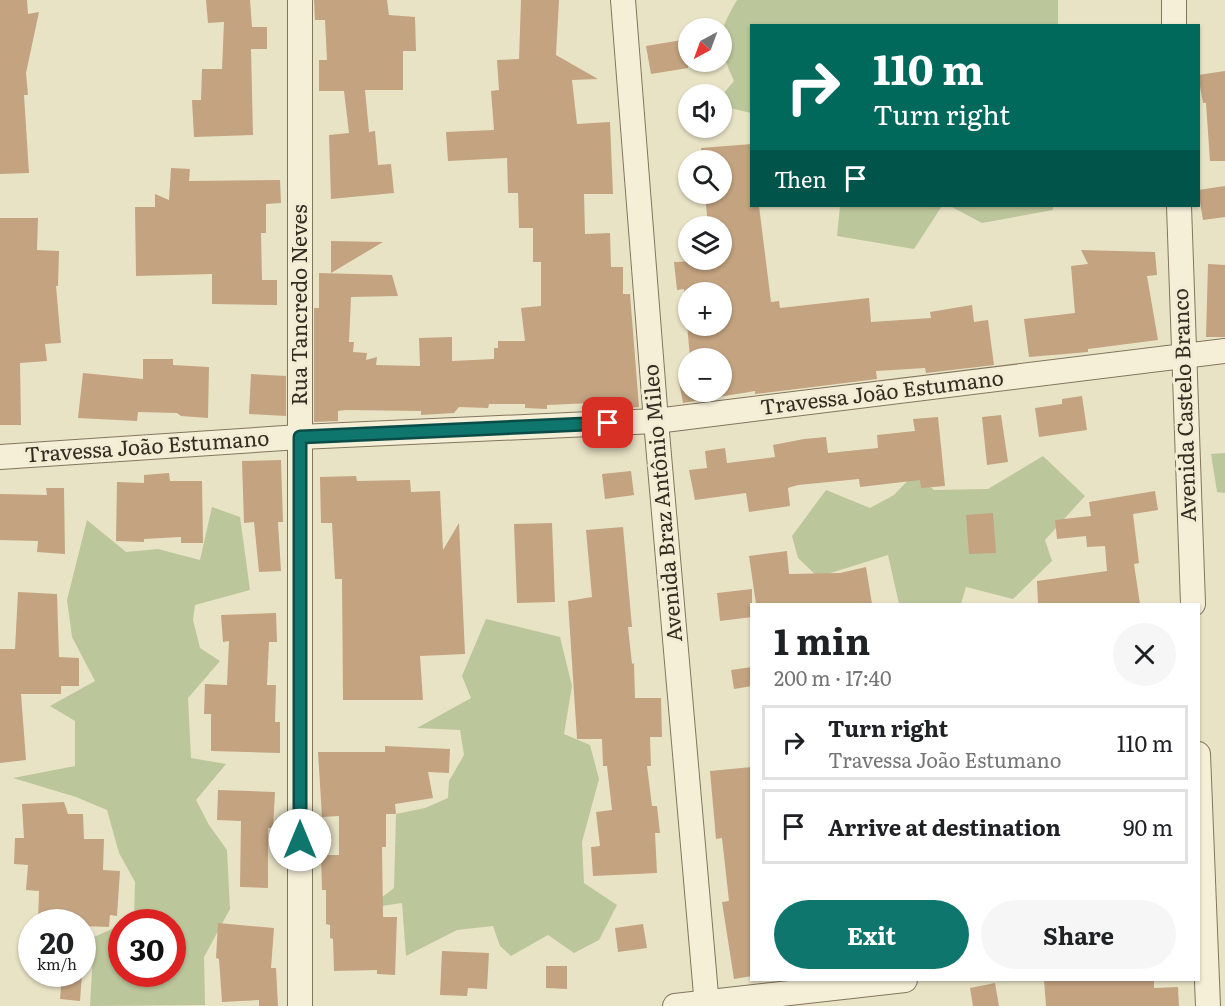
<!DOCTYPE html>
<html lang="en">
<head>
<meta charset="utf-8">
<style>
	:root { --surface:#fff; --page:#f6f6f6; --text:#202124; --muted:#757577; --line:#e0e0e0; --accent:#0f766e }
	body { margin:0; font-family:Literata,serif; background:var(--page); color:var(--text); height:100vh; display:flex; flex-direction:column; font-size:22px; white-space:nowrap }
	* { box-sizing:border-box; margin:0 }
	p { font-size:20px; color:var(--muted) }
	.icon { flex:none; width:33px; height:33px; fill:none; stroke:currentColor; stroke-width:2; stroke-linecap:round; stroke-linejoin:round }
	.map { position:relative; flex:1; overflow:hidden }
	.details { position:absolute; left:750px; top:603px; width:450px; height:378px; display:flex; flex-direction:column; background:var(--surface); border-radius:0px; box-shadow:0 2px 4px #0004 }
	.details>* { flex:none }
	.guide { position:absolute; left:750px; top:24px; width:450px; height:183px; border-radius:0px; box-shadow:0 2px 4px #0004; background:#00695c; color:#fff; overflow:hidden }
	.needle { width:39px; rotate:221deg }
	.fabs { position:absolute; left:678px; top:18px; display:grid; gap:12px }
	.fabs a { display:grid; place-items:center; width:54px; height:54px; border-radius:50%; background:var(--surface); box-shadow:0 2px 4px #0004; font-size:30px }
	.speed { position:absolute; left:18px; top:909px; display:flex; gap:12px; font-size:30px; font-weight:700; text-align:center }
	.speed>* { display:grid; place-content:center; width:78px; height:78px; border-radius:50%; background:var(--surface); box-shadow:0 2px 4px #0004; line-height:1 }
	.speed small { font-size:15px; font-weight:400 }
	.speed .limit { border:9px solid #d22; background:#fff; color:#111 }
	.pin { position:absolute; display:grid; place-items:center; width:51px; height:51px; color:#fff; margin:-26px; border-radius:12px; box-shadow:0 3px 9px #0006 }
	.me { position:absolute; width:66px; margin:-33px; rotate:0deg; stroke-linejoin:round; filter:drop-shadow(0 0 4px #0008) }
	.turn { display:flex; align-items:center; gap:21px; height:126px; padding:0 24px; font-size:27px }
	.turn .icon { width:78px; height:78px; stroke-width:2.5 }
	.turn b { display:block; font-size:42px; line-height:51px }
	.then { display:flex; align-items:center; height:57px; padding:0 24px; background:#0003; gap:12px; font-size:22px }
	.round { display:grid; place-items:center; flex:none; width:63px; height:63px; border-radius:32px; background:var(--page) }
	.overview { display:flex; align-items:center; justify-content:space-between; height:102px; padding:0 24px }
	h1 { font-size:36px; font-weight:700; line-height:45px }
	.action { display:flex; gap:12px; margin-top:auto; padding:12px 24px }
	.action a { flex:1; height:69px; border-radius:36px; background:var(--accent); color:#fff; font-size:24px; font-weight:700; line-height:69px; text-align:center }
	.action a+a { background:var(--page); color:var(--text) }
	ul { padding:0; list-style:none }
	li { display:flex; align-items:center; gap:18px; height:75px; margin:0 12px 9px; padding:0 12px; border:3px solid var(--line); border-radius:0px }
	li div { flex:1 }
	li b { display:block; font-size:22px }
	li em { font-style:normal }
	.map>svg:first-child { display:block }
</style>
</head>
<body>
<div class="map">
<svg width="1225" height="1006" viewBox="0 0 1225 1006">
	<rect width="100%" height="100%" fill="#e9e3c6"/>
	<g fill="#bcc69b">
		<path d="M737 0H1058V25L752 26 751 113 722 106V95L734 81C717 42 716 36 737 0Z"/>
		<path d="M840 206H942L914 249 837 236Z"/>
		<path d="M950 206H1053V210L982 223Z"/>
		<path d="M1225 453V493L1217 492 1211 454Z"/>
		<path d="M1043 456 1085 496 1045 540 1052 561 1013 599 966 587 961 604H892H899L888 555 818 577 798 558 792 536 826 490 870 508 894 495 915 473 934 490 988 489Z"/>
		<path d="M212 507 240 517 250 590 195 605 193 620 200 648 220 661 188 698 191 758 226 764 196 800 209 825 227 850 230 909 204 957 205 1005 90 1006 94 937 121 925 122 974H172V922H129L134 920 135 882 119 853 107 810 76 797 13 778 75 766V721L50 706 95 681 72 637 67 600 87 520 126 552 158 549 200 560Z"/>
		<path d="M486 619 560 637 572 686 564 734 590 745 599 779 582 842 584 883 617 905 599 940 574 953 548 935 511 956 500 946 493 926 457 930 406 956 402 903 368 908 394 888 396 814 425 808 448 798 449 781 464 755 460 730 417 728 471 698 462 676Z"/>
	</g>
	<g fill="#c3a380" fill-rule="evenodd">
		<path d="M0 0H27L28 14 39 12 26 73 28 95H24L29 173 0 174Z"/>
		<path d="M206 0H250L252 27H267V49H251L253 135 194 137 192 100H201L202 69H222L224 22 208 23Z"/>
		<path d="M314 0H387L389 15 415 17 416 51H403V90H365L369 132 375 131 378 165 391 164 394 193 331 199 329 135 349 133 344 91H319V60H327L325 20H315Z"/>
		<path d="M521 0H559L556 55 598 79 572 80 577 124 610 122 613 194H584L585 234 610 233 611 267H623V294H630L639 407 615 409 614 402 547 405V409L525 408V404H489L488 408 459 407 454 413 421 415V411L345 410 338 411V421L314 422V308H319V273L392 275 398 296 351 297 349 342H354L353 352 367 353 366 360 377 357 376 365 420 366 419 338 452 337V361L494 359V348H498V341H525L521 308 541 306V262H533V228H519L518 193H508L507 158 448 161 446 132 494 130 491 91 499 90 497 60 519 59Z"/>
		<path d="M688 39V68L651 74 646 46Z"/>
		<path d="M1225 71V161H1210L1206 103H1203L1198 75Z"/>
		<path d="M752 144V206H759L771 302 779 301 780 308 869 298 871 322 931 318 930 312 972 305 974 322 988 320 994 365 926 373 925 368 876 371 877 379 755 394V391L683 403 678 377 688 375V392H722V358H690L684 289 677 290 674 262 722 260V226H708L705 194H722V160H702L701 148ZM688 292H722V326H688Z"/>
		<path d="M171 168 190 169 189 181 280 180 281 203 266 204V233H261L262 280H277V305L212 304V274L136 276 135 207H155V194L169 200Z"/>
		<path d="M1225 186V217L1203 220 1198 190Z"/>
		<path d="M0 218H38L37 250 59 251 58 286H56L61 343 45 344 47 361 20 363 21 425H0Z"/>
		<path d="M331 241 383 242 331 273Z"/>
		<path d="M1081 250 1155 252 1157 275 1147 276 1158 340 1088 349V352L1029 357 1024 319 1075 313 1071 266 1088 264Z"/>
		<path d="M1208 264 1225 265V337H1206Z"/>
		<path d="M143 359H173V365L209 367 208 418 181 416 177 413 138 412 137 421 78 418 83 373 143 379Z"/>
		<path d="M251 374 286 376V416L249 414Z"/>
		<path d="M1082 396 1087 430 1039 437 1035 408 1062 404V399Z"/>
		<path d="M1001 415 1008 462 987 465 982 417Z"/>
		<path d="M938 417 945 486 921 488 920 480 860 487 859 479 798 485 788 488 790 506 749 512 746 493 695 500 689 470 707 468 705 451 725 448 727 463 775 457 773 445 804 439 826 437 828 453 878 448 877 435 915 431 913 419Z"/>
		<path d="M281 460 283 522H278L281 571 259 572 254 522 244 523 242 461Z"/>
		<path d="M631 471 634 495 605 499 602 474Z"/>
		<path d="M169 473 170 481H202L203 543H181V537L144 539V542L116 541 117 482 144 483V475Z"/>
		<path d="M356 476 357 481 410 480 411 492 440 491 443 550 459 523 465 654 420 656 423 700H343L342 579H335L332 523H321L320 477Z"/>
		<path d="M46 488H64L65 554 37 552 38 541 0 540V494L47 495Z"/>
		<path d="M1155 491 1158 510 1133 514 1139 563 1134 564 1140 604H1038L1037 581 1107 571 1105 546 1087 547 1086 536 1057 539 1055 520 1091 516 1089 502Z"/>
		<path d="M993 513 996 553 969 554 966 515Z"/>
		<path d="M552 523 555 602 517 603 514 524Z"/>
		<path d="M623 527 632 627H628L632 664 634 663 635 698H661L662 737H650L651 766H647L652 806H657L660 833H655L657 873 593 876 591 847 600 846 596 812 612 810 607 766H603L602 739H577L568 601 592 597 586 530Z"/>
		<path d="M787 551 789 574 840 573 866 567 872 604H756L749 556Z"/>
		<path d="M752 589V617L720 621 717 593Z"/>
		<path d="M18 592 57 594 59 657 79 658V686H61V694H21L26 760 0 763V649H15Z"/>
		<path d="M276 613 277 642H269L267 685H276L275 722H280V753L211 751V714H204L205 684 227 685 229 641 223 642 221 615Z"/>
		<path d="M752 667V686L734 689 731 670Z"/>
		<path d="M385 746 450 749 449 773 428 772 433 798 395 804 396 814H386V847H382L383 917H397L395 975 377 974V970L334 971 333 939 330 938V925L326 924V890H322L321 855H339V816L322 817 318 752H385Z"/>
		<path d="M752 767V976L734 979 722 902 729 901 722 838 716 839 710 771Z"/>
		<path d="M218 790 275 792 273 828H268V888L240 887 241 821 217 820Z"/>
		<path d="M64 802 68 814H83L84 839H104L103 870 120 871 117 916 110 915 109 927 82 926V922H38L39 891 26 890 28 865 14 864 15 838H24L22 804Z"/>
		<path d="M218 923 274 928 271 968H276L278 1006H259V1000L222 1002 219 959 216 958Z"/>
		<path d="M643 924 647 948 618 952 615 928Z"/>
		<path d="M442 951 489 953 487 989 468 988 467 996 440 995Z"/>
		<path d="M546 966H567V989L546 988Z"/>
		<path d="M62 974H82L80 1001 60 999Z"/>
		<path d="M1044 980H1154V988L1178 987 1179 1006H1046Z"/>
		<path d="M995 983 999 1006H973L970 988Z"/>
	</g>
	<g fill="none" stroke-linecap="round" stroke-linejoin="round">
		<defs>
			<g id="minor">
				<path d="M623 0 656 421 707 1006"/>
				<path d="M1174 0V26"/>
				<path d="M1179 206 1193 604"/>
				<path d="M0 457 300 437 656 421 1225 351"/>
				<path d="M1198 754 1208 1006"/>
				<path d="M300 1006V0"/>
				<path d="M675 1006 905 980"/>
			</g>
		</defs>
		<use href="#minor" stroke="#83755d" stroke-width="26"/>
		<use href="#minor" stroke="#f5efd8" stroke-width="24"/>
	</g>
	<g fill="none" stroke-linecap="round" stroke-linejoin="round">
		<defs>
			<path id="route" d="M300 840V437L608 423"/>
		</defs>
		<use href="#route" stroke="#0a4d48" stroke-width="15"/>
		<use href="#route" stroke="#0f766e" stroke-width="10"/>
	</g>
	<g text-anchor="middle" stroke-width="6" stroke-linejoin="round" paint-order="stroke">
		<g font-size="21" fill="#342c20" stroke="#f2ecd4">
			<text transform="translate(300 305) rotate(-90)" y="7">Rua Tancredo Neves</text>
			<text transform="translate(882 393) rotate(-7)" y="7">Travessa João Estumano</text>
			<text transform="translate(1185 405) rotate(-92)" y="7">Avenida Castelo Branco</text>
			<text transform="translate(147 447) rotate(-4)" y="7">Travessa João Estumano</text>
			<text transform="translate(663 503) rotate(-95)" y="7">Avenida Braz Antônio Mileo</text>
		</g>
	</g>
</svg>
<div class="fabs">
<a><svg class="needle" viewBox="-14 -14 28 28"><path d="M0-13l5 13h-10z" fill="#e53935"/><path d="M0 13l5-13h-10z" fill="#757577"/></svg></a>
<a><svg class="icon" aria-label="sound" viewBox="0 0 24 24"><path d="M4 9h4l5-4v14l-5-4H4zM17 9q2 3 0 6"/></svg></a>
<a><svg class="icon" aria-label="search" viewBox="0 0 24 24"><circle cx="10" cy="10" r="6"/><path d="M15 15l6 6"/></svg></a>
<a><svg class="icon" aria-label="layers" viewBox="0 0 24 24"><path d="M12 4l9 5-9 5-9-5zM3 14l9 5 9-5"/></svg></a>
<a>+</a>
<a>−</a>
</div>
<div class="speed"><div>20<small>km/h</small></div><div class="limit">30</div></div>
<div class="pin" style="left:608px;top:423px;background:#d93025"><svg class="icon" aria-label="arrive" viewBox="0 0 24 24"><path d="M6 21V4h12l-3 4 3 4H6"/></svg></div>
<svg class="me" style="left:300px;top:840px" viewBox="-20 -20 40 40"><circle r="19" fill="#fff"/><path d="M0-13L10 11 0 6-10 11z" fill="#0f766e"/></svg>
<div class="guide">
<div class="turn"><svg class="icon" aria-label="right" viewBox="0 0 24 24"><path d="M7 20v-9h11M14 6l5 5-5 5"/></svg><div><b>110 m</b>Turn right</div></div>
<div class="then">Then<svg class="icon" aria-label="arrive" viewBox="0 0 24 24"><path d="M6 21V4h12l-3 4 3 4H6"/></svg></div>
</div>
<section class="details">
<div class="overview"><div><h1>1 min</h1><p>200 m · 17:40</p></div><a class="round"><svg class="icon" aria-label="close" viewBox="0 0 24 24"><path d="M6 6l12 12M18 6L6 18"/></svg></a></div>
<ul>
<li><svg class="icon" aria-label="right" viewBox="0 0 24 24"><path d="M7 20v-9h11M14 6l5 5-5 5"/></svg><div><b>Turn right</b><p>Travessa João Estumano</p></div><em>110 m</em></li>
<li><svg class="icon" aria-label="arrive" viewBox="0 0 24 24"><path d="M6 21V4h12l-3 4 3 4H6"/></svg><div><b>Arrive at destination</b></div><em>90 m</em></li>
</ul>
<div class="action"><a>Exit</a><a>Share</a></div>
</section>
</div>
</body>
</html>
